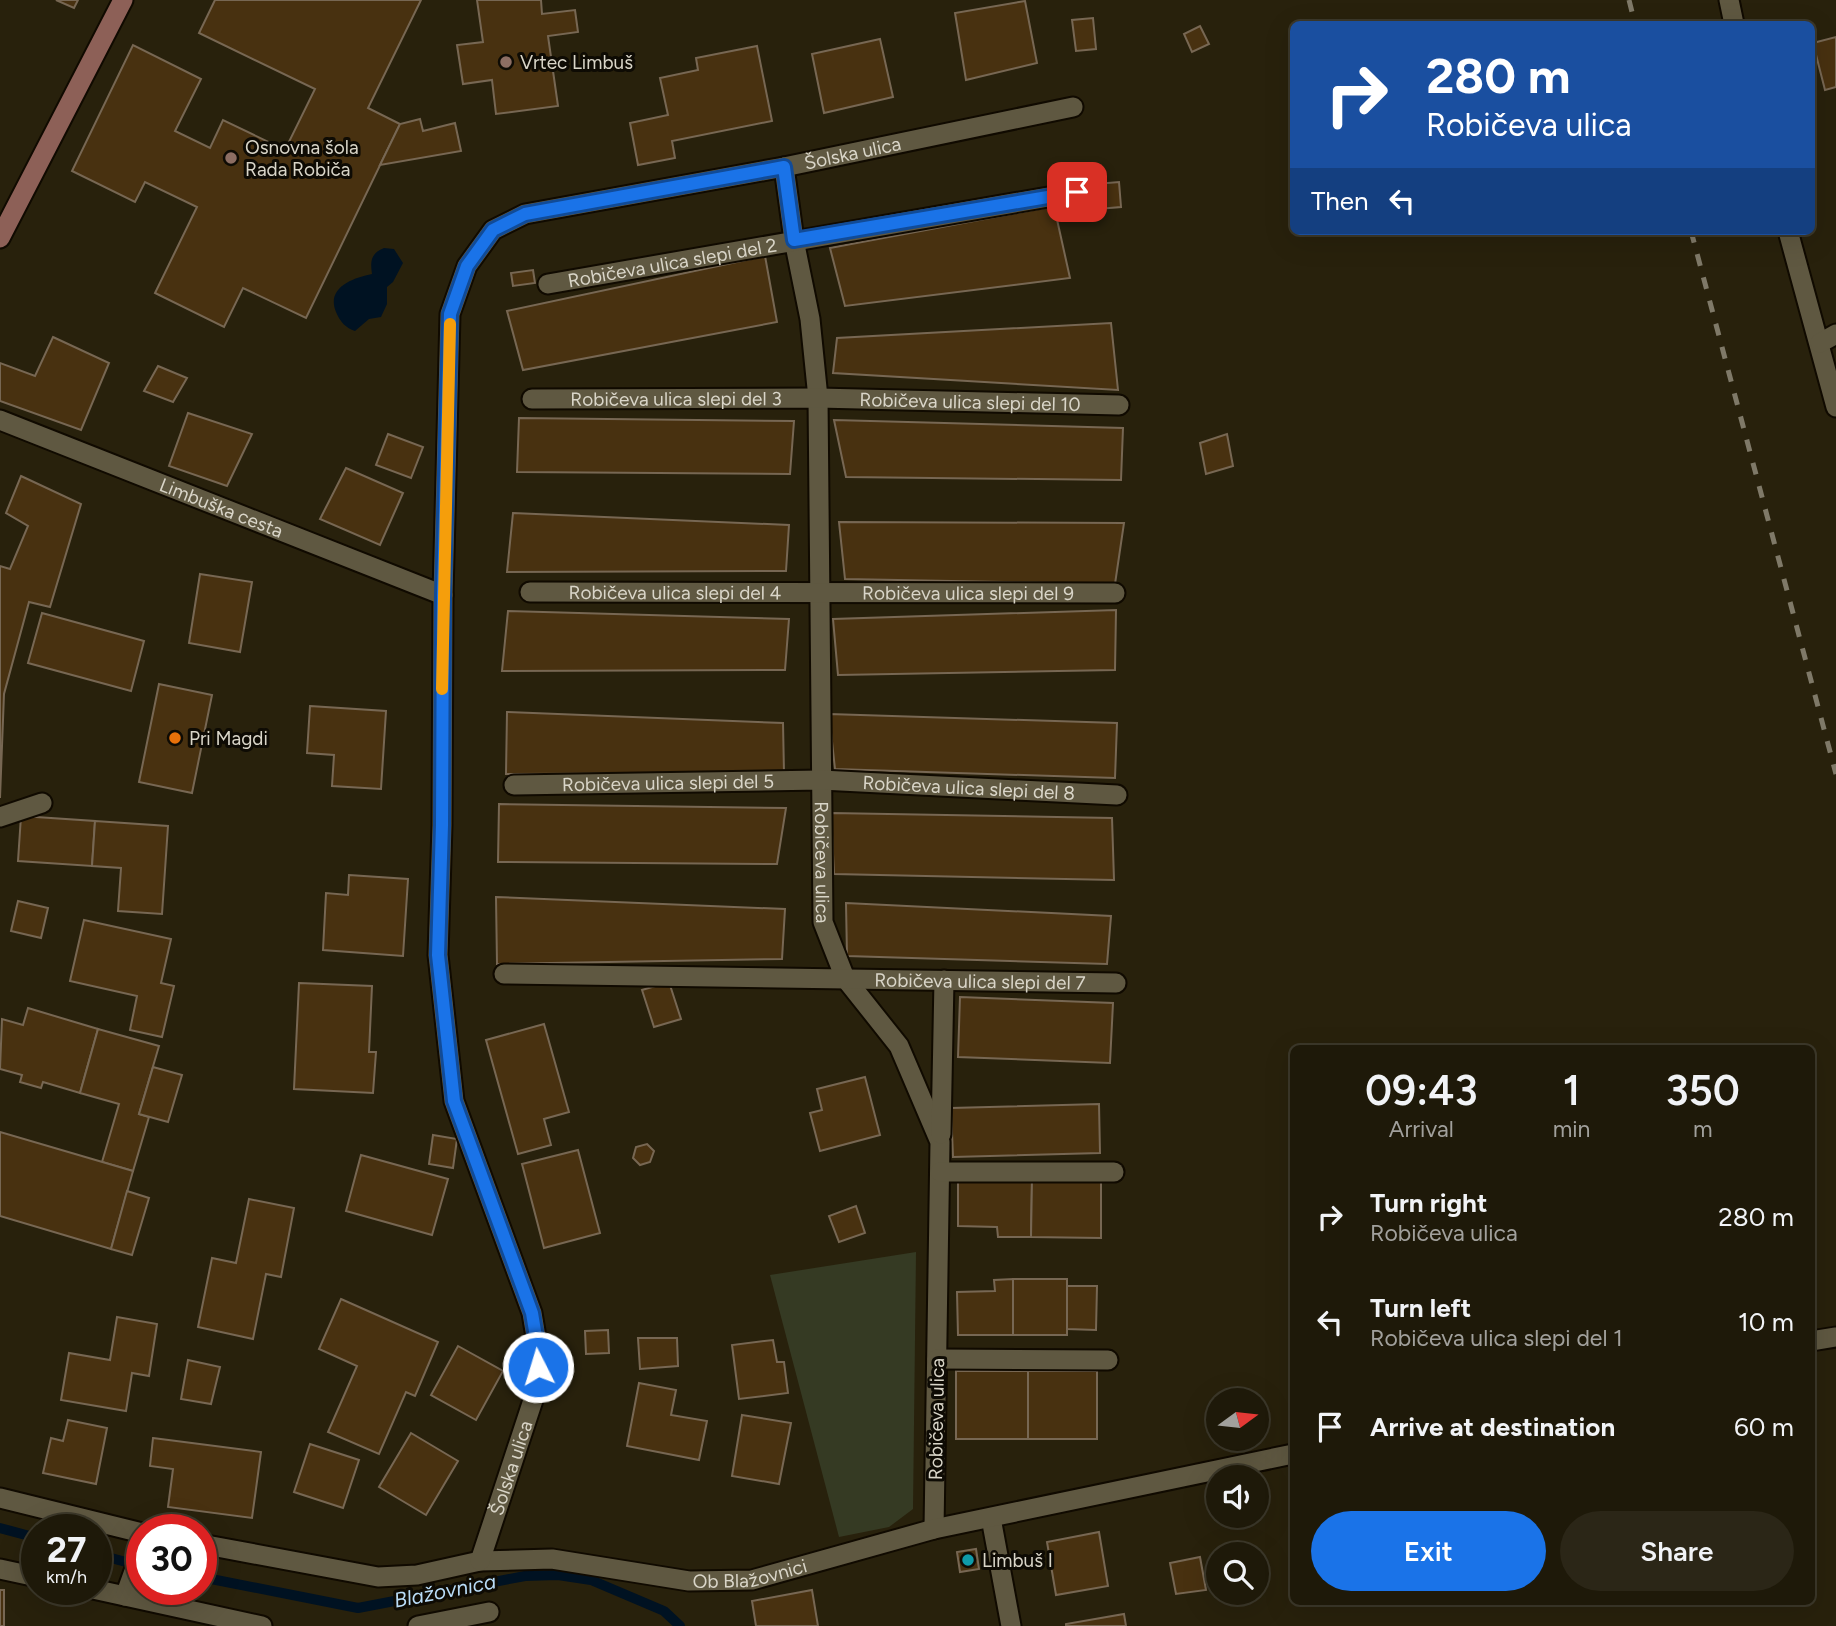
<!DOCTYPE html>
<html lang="en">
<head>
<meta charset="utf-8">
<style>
	:root { --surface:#1e1909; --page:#2b2617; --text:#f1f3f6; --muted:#a1a09c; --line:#3c382a; --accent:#1a73e8 }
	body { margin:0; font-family:Figtree,sans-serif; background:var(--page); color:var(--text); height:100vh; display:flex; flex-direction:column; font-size:26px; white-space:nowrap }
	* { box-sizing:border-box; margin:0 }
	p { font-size:23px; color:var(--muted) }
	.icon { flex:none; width:38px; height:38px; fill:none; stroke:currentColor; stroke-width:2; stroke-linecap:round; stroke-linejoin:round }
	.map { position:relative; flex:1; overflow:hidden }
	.panel { position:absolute; left:1290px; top:1045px; width:525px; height:560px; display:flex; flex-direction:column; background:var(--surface); border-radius:10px; box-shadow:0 7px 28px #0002,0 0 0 2px var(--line) }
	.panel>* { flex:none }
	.banner { position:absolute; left:1290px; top:21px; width:525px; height:214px; border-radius:10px; box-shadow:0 7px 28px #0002,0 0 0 2px var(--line); background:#1a4fa0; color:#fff; overflow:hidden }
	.needle { width:46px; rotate:75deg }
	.tools { position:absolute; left:1206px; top:1388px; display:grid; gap:14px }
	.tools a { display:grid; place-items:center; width:63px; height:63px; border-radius:50%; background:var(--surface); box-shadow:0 7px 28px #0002,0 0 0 2px var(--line); font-size:35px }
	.speed { position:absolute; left:21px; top:1514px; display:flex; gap:14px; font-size:35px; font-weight:700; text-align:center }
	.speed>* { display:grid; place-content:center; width:91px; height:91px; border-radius:50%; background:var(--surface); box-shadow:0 7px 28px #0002,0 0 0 2px var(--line); line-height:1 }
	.speed small { font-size:18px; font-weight:400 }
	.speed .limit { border:10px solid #d22; background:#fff; color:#111 }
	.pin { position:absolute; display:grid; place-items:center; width:60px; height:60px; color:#fff; margin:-30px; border-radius:14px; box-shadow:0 4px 10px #0006 }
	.me { position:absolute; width:77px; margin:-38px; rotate:355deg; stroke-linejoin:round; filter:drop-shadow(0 0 5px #0008) }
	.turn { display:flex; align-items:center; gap:24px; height:147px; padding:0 21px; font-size:32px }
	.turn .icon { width:91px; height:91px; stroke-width:2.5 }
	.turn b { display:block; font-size:49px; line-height:60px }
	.then { display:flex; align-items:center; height:66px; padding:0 21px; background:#0003; gap:14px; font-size:26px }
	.eta { display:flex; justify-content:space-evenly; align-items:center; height:119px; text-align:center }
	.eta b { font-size:42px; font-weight:600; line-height:49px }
	.button { display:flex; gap:14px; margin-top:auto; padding:14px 21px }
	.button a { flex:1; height:80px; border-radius:42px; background:var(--accent); color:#fff; font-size:28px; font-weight:600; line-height:80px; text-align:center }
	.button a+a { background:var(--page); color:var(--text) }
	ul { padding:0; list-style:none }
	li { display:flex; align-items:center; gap:21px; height:105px; padding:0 21px }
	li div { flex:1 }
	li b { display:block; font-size:26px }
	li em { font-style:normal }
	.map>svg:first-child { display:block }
</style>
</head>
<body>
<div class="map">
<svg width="1836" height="1626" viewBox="0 0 1836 1626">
	<rect width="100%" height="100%" fill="#28210c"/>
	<path fill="#353a23" d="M916 1252 913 1509 889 1527 839 1537 770 1275Z"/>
	<path fill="#001222" d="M384 248 394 249 403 263 393 282 387 287V304L381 317 369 319 355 331C346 328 340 322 336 312 326 288 352 278 372 274 370 261 371 253 384 248Z"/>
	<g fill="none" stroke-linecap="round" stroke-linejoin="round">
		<g stroke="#001222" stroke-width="10">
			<path d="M0 1528 37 1538"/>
			<path d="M96 1554 141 1566"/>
			<path d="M201 1577 358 1608 525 1576 558 1575 591 1580 664 1611 680 1626"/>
		</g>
	</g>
	<g fill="#483110" stroke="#776753" stroke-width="2">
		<path d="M56 0H78L74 8Z"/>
		<path d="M215 0H421L368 108 400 124 306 318 243 288 224 327 155 293 197 207 145 182 135 202 72 171 133 45 201 79 175 131 210 148 223 120 285 150 315 89 199 33Z"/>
		<path d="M477 0H541L542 14 575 10 578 32 548 36 558 106 496 114 492 80 463 84 457 45 483 42Z"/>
		<path d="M1025 1 1037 63 966 80 955 13Z"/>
		<path d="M1093 18 1096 49 1076 51 1072 20Z"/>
		<path d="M1200 26 1209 44 1192 52 1184 34Z"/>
		<path d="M1836 37V87L1825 90 1813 43Z"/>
		<path d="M880 39 893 97 824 113 812 54Z"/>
		<path d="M757 46 772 121 672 141 675 158 638 165 630 123 668 115 660 78 698 70 696 58Z"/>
		<path d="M420 119 423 131 455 123 461 151 380 165 400 124Z"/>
		<path d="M1119 182 1121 207 1098 209 1096 184Z"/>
		<path d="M1054 206 1070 278 845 306 830 248Z"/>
		<path d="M765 256 777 322 523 370 507 311Z"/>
		<path d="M533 270 535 283 513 286 511 273Z"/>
		<path d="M1111 323 1118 390 833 373 837 338Z"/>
		<path d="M53 337 109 363 81 430 0 401V363L35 376Z"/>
		<path d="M158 366 187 378 173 402 144 391Z"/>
		<path d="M188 413 252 434 227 486 169 466Z"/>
		<path d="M519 418 794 421 790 474 517 472Z"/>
		<path d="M834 420 1123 428 1121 480 846 477Z"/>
		<path d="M388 434 423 447 411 478 376 465Z"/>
		<path d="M1227 434 1233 466 1206 474 1200 443Z"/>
		<path d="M346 468 403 493 380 545 320 519Z"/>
		<path d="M21 476 81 504 50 607 29 602 4 694 0 798V566L10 569 28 526 6 513Z"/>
		<path d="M513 513 789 525 786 571 507 572Z"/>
		<path d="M839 522 1124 523 1115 584 845 579Z"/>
		<path d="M200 574 252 582 240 652 189 643Z"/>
		<path d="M1116 610 1115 670 838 675 833 619Z"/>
		<path d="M508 611 789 619 785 670 502 671Z"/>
		<path d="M42 613 144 641 131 691 28 663Z"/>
		<path d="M159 684 212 695 192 793 139 782Z"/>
		<path d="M310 706 386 711 381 789 332 786 334 755 307 753Z"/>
		<path d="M507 712 783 723 784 773 506 774Z"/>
		<path d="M829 714 1117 723 1115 778 835 769Z"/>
		<path d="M499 804 786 808 777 864 498 862Z"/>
		<path d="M831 813 1112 818 1114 880 834 874Z"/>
		<path d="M21 816 95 821 92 866 18 861Z"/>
		<path d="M95 821 168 826 162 914 118 911 121 868 92 866Z"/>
		<path d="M349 875 408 879 403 956 323 950 326 893 348 895Z"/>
		<path d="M496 897 785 909 782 959 497 964Z"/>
		<path d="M18 901 48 908 41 938 11 931Z"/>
		<path d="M846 903 1111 916 1107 964 847 956Z"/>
		<path d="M84 920 171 939 161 983 174 986 162 1037 130 1030 137 996 70 981Z"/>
		<path d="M669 982 681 1019 654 1027 642 990Z"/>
		<path d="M299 983 372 986 369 1052H376L373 1093 294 1089Z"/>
		<path d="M960 997 1113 1003 1110 1063 958 1057Z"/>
		<path d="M28 1008 98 1029 80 1093 43 1082 41 1088 20 1082 22 1075 0 1069 2 1019 23 1025Z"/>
		<path d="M544 1024 569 1112 544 1119 551 1145 518 1154 486 1040Z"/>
		<path d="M98 1029 159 1046 139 1114 149 1117 133 1171 102 1162 119 1104 80 1093Z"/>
		<path d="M153 1067 182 1075 168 1122 139 1114Z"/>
		<path d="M865 1077 880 1135 820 1151 810 1113 822 1110 817 1089Z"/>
		<path d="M1099 1104 1100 1153 953 1157 951 1108Z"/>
		<path d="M0 1132 133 1171 111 1249 0 1216Z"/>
		<path d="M433 1135 457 1139 453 1168 429 1164Z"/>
		<path d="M647 1144 654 1151 650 1162 640 1165 633 1158 636 1147Z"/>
		<path d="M578 1150 600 1233 544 1248 522 1164Z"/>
		<path d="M361 1155 448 1179 432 1235 346 1211Z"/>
		<path d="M958 1178 1032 1179 1031 1237H998L997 1227 958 1226Z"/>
		<path d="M1032 1179 1101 1180V1238L1031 1237Z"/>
		<path d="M127 1191 149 1198 132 1255 111 1249Z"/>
		<path d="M249 1199 294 1208 281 1277 266 1274 253 1339 198 1327 212 1258 236 1263Z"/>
		<path d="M856 1206 865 1233 839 1242 829 1216Z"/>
		<rect x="1013" y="1279" width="54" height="56"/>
		<path d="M1013 1279V1335H958L957 1292 995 1291 994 1280Z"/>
		<path d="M1067 1286H1097L1096 1330 1067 1329Z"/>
		<path d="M341 1299 438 1342 415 1396 406 1392 379 1454 328 1432 357 1366 319 1349Z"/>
		<path d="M117 1317 157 1324 149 1376 132 1373 126 1411 61 1400 69 1353 110 1360Z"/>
		<path d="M608 1330 609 1353 586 1354 585 1331Z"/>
		<path d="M638 1338H677L678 1366 640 1369Z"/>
		<path d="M773 1340 777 1362H784L788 1393 739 1399 732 1345Z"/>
		<path d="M458 1346 503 1371 476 1420 431 1395Z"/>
		<path d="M188 1360 220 1367 211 1404 181 1399Z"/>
		<rect x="956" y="1371" width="72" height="68"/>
		<rect x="1028" y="1371" width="69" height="68"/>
		<path d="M639 1383 676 1390 671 1415 707 1421 699 1460 627 1446Z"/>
		<path d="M742 1415 791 1423 779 1484 732 1476Z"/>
		<path d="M68 1420 107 1428 96 1484 43 1473 51 1438 63 1441Z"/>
		<path d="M411 1433 458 1461 426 1515 379 1487Z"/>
		<path d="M153 1438 261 1452 252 1518 168 1507 173 1469 150 1466Z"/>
		<path d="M310 1444 359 1460 343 1508 294 1492Z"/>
		<path d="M1099 1532 1108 1586 1056 1595 1047 1542Z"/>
		<path d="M976 1549 979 1569 960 1572 957 1552Z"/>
		<path d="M1200 1557 1206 1590 1176 1594 1170 1563Z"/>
		<rect x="0" y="1590" width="4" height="36"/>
		<path d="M812 1590 818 1626H756L752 1601Z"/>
		<path d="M1124 1614 1126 1626H1066V1624Z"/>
	</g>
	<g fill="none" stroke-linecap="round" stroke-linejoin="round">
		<defs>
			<g id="minor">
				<path d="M1729 0 1734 24"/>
				<path id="s1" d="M784 167 794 240 810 319 818 398 823 922 845 978 899 1046 940 1142 934 1529"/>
				<path d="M1788 231 1836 407"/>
				<path id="s2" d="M548 284 1077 192"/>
				<path d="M1820 343 1836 334"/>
				<path id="s3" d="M532 399 818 398 1119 405"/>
				<path id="s4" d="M0 420 443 595"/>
				<path id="s5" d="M530 592 1115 593"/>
				<path id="s6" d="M514 785 821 780 1117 795"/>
				<path d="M0 817 42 803"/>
				<path id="s7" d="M504 974 1116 983"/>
				<path d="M941 1134 944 980"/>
				<path d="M940 1172H1114"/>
				<path d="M1811 1341 1836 1337"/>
				<path d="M937 1359 1108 1360"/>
				<path d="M0 1498 142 1533"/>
				<path d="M991 1518 1011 1626"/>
				<path id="s8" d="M201 1544 378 1577 417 1575 480 1561 552 1559 689 1581 752 1580 934 1529 1293 1454"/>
				<path id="s9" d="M480 1561 538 1385V1349L532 1313 454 1101 438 955 442 825 443 595 450 314 467 266 493 230 525 214 784 167 1073 107"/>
				<path d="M0 1569 37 1577"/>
				<path d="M93 1589 262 1626"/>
				<path d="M125 1596 142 1549"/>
				<path d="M418 1626 489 1612"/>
			</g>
			<path id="secondary" d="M0 238 123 0"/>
		</defs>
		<use href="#minor" stroke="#100a00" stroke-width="23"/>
		<use href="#secondary" stroke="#100a00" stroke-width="23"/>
		<use href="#minor" stroke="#5f5841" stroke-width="19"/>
		<use href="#secondary" stroke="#8d6057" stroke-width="19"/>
		<g stroke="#7f7968" stroke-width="5" stroke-dasharray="12 12" stroke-linecap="butt">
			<path d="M1629 0 1635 24"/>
			<path d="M1691 231 1836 774"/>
		</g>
	</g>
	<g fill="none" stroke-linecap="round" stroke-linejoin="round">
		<defs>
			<path id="route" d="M538 1367V1349L532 1313 454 1101 438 955 442 825 443 595 450 314 467 266 493 230 525 214 784 167 794 240 1077 192"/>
		</defs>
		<use href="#route" stroke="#114b97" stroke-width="18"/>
		<use href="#route" stroke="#1a73e8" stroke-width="12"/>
		<path stroke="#f59e0b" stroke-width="12" d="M442 689 450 324"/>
	</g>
	<g fill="#8d6e63" stroke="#0e0b04" stroke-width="2.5">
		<circle cx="506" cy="62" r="7"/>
		<circle cx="231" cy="158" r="7"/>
	</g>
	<circle fill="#e8710a" stroke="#0e0b04" stroke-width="2.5" cx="175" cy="738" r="7"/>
	<circle fill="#0f9aa8" stroke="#0e0b04" stroke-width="2.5" cx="968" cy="1560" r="7"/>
	<g text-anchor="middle" stroke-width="6" stroke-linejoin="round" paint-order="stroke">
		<g font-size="19" fill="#d9d5c8" stroke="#0e0b04" text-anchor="start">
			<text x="520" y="69">Vrtec Limbuš</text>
			<text x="245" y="154">Osnovna šola<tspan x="245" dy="22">Rada Robiča</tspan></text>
			<text x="189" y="745">Pri Magdi</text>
			<text x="982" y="1567">Limbuš I</text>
		</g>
		<g font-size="19" fill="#d9d5c8" stroke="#0e0b04">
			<text dy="7" stroke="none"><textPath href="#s9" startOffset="1736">Šolska ulica</textPath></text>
			<text dy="7" stroke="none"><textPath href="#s2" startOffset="126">Robičeva ulica slepi del 2</textPath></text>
			<text dy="7" stroke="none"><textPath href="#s3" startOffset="144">Robičeva ulica slepi del 3</textPath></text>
			<text dy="7" stroke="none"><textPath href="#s3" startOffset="438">Robičeva ulica slepi del 10</textPath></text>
			<text dy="7" stroke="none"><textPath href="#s4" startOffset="238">Limbuška cesta</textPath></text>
			<text dy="7" stroke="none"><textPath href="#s5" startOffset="145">Robičeva ulica slepi del 4</textPath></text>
			<text dy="7" stroke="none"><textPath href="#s5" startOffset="438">Robičeva ulica slepi del 9</textPath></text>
			<text dy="7" stroke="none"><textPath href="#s6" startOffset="154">Robičeva ulica slepi del 5</textPath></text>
			<text dy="7" stroke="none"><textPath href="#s6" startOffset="455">Robičeva ulica slepi del 8</textPath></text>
			<text dy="7" stroke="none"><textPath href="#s1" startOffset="698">Robičeva ulica</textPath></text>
			<text dy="7" stroke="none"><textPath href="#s7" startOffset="476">Robičeva ulica slepi del 7</textPath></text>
			<text transform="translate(936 1419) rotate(-89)" y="7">Robičeva ulica</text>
			<text dy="7" stroke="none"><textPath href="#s9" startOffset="98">Šolska ulica</textPath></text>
			<text dy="7" stroke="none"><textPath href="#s8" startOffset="556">Ob Blažovnici</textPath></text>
		</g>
		<g font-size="21" font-style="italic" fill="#b9dcf7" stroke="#0e0b04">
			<text transform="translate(445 1591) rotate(-11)" y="7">Blažovnica</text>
		</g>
	</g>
</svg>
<div class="tools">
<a><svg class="needle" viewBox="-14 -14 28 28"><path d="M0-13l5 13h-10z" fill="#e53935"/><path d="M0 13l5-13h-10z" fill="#a1a09c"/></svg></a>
<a><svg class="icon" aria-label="sound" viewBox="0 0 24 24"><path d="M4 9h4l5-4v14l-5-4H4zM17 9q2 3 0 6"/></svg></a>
<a><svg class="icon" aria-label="search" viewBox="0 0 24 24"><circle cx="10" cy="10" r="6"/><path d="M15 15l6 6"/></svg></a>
</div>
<div class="speed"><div>27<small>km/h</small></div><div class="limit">30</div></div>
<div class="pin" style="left:1077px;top:192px;background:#d93025"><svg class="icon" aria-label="arrive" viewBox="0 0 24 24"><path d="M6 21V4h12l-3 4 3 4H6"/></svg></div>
<svg class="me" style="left:538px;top:1367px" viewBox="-20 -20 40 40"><circle r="17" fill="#1a73e8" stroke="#fff" stroke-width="3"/><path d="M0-11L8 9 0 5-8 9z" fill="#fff"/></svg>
<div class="banner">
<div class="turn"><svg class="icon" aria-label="right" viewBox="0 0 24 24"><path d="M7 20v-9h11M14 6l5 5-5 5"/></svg><div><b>280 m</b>Robičeva ulica</div></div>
<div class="then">Then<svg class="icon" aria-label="left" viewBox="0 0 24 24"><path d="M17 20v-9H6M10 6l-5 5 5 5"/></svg></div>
</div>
<section class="panel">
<div class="eta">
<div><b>09:43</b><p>Arrival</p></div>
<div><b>1</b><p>min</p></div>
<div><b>350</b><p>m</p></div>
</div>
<ul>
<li><svg class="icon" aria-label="right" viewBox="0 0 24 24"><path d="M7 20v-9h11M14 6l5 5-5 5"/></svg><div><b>Turn right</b><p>Robičeva ulica</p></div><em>280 m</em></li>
<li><svg class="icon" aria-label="left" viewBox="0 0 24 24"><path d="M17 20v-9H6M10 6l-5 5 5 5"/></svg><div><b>Turn left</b><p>Robičeva ulica slepi del 1</p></div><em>10 m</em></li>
<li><svg class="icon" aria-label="arrive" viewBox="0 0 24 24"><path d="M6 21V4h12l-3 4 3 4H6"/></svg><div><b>Arrive at destination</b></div><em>60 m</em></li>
</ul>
<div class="button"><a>Exit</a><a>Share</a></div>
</section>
</div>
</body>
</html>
